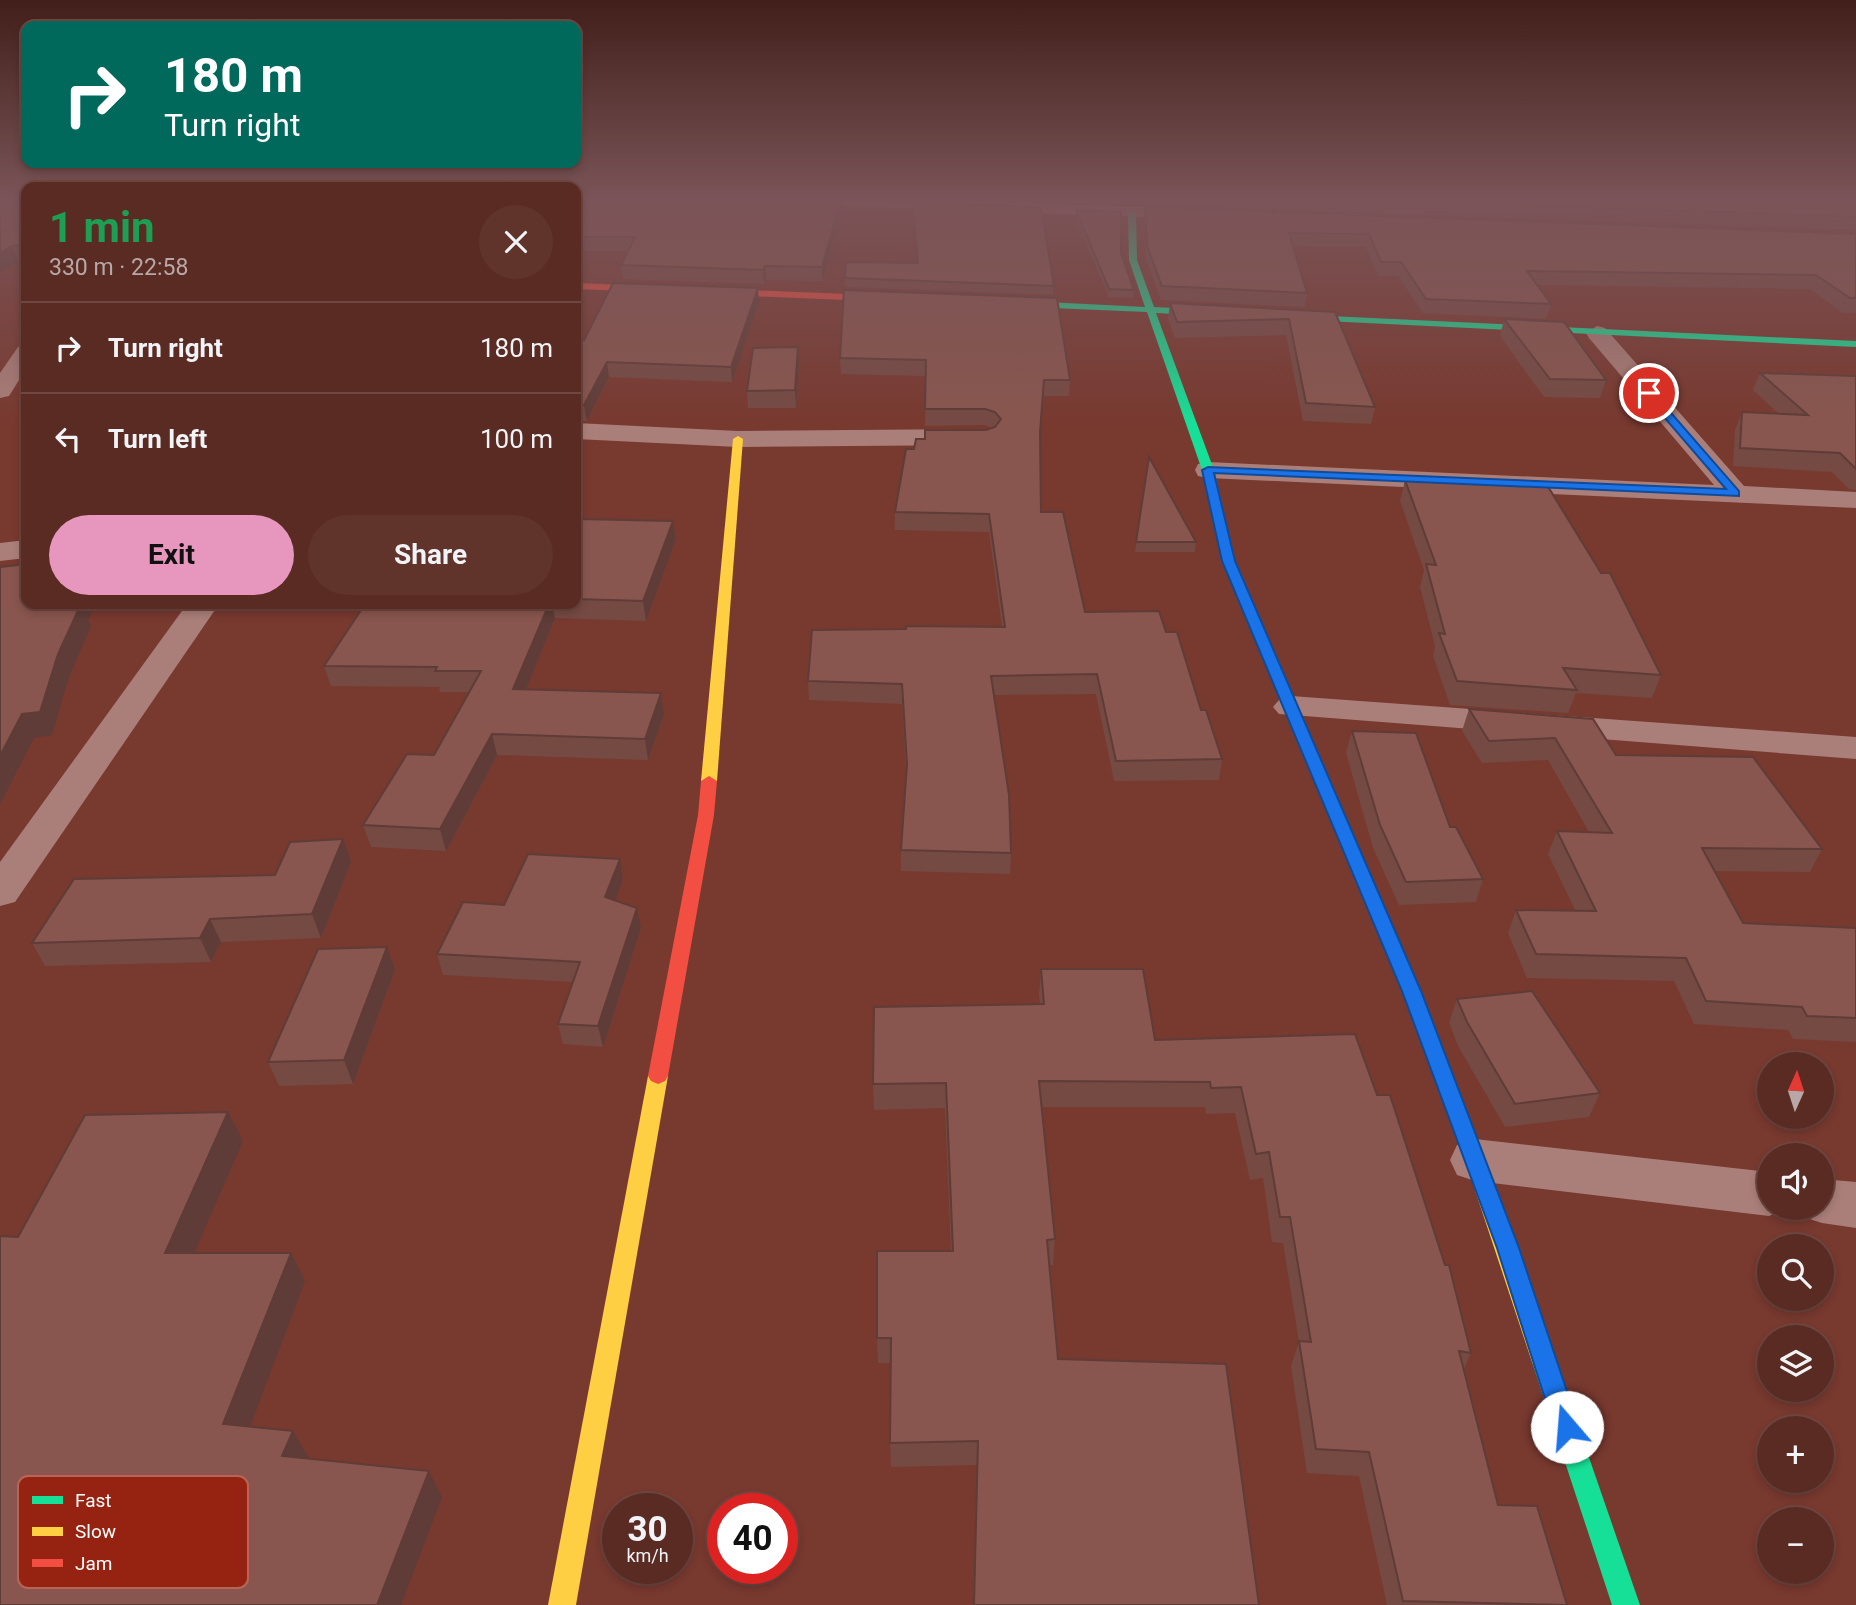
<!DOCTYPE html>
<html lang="en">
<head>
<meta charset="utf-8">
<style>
	:root { --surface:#5a2b23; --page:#60332b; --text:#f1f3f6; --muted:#b8a7a6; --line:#6f4741; --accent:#e797bd }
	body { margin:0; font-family:Roboto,sans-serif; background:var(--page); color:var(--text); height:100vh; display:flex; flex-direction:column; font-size:26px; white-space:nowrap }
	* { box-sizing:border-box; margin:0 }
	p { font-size:23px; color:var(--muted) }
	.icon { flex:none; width:38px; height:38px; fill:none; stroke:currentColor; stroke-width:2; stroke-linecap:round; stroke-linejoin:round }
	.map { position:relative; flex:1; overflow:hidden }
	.side { position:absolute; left:21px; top:182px; width:560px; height:427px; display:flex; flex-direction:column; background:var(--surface); border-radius:14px; box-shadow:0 4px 10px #0003,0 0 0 2px var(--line) }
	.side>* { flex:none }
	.banner { position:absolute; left:21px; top:21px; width:560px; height:147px; border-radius:14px; box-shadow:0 4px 10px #0003,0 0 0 2px var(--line); background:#00695c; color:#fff; overflow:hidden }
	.needle { width:46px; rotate:3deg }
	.buttons { position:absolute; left:1757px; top:1052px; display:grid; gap:14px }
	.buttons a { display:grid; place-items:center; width:77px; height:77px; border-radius:50%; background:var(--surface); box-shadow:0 4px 10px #0003,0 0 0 2px var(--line); font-size:35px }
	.speed { position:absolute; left:602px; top:1493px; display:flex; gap:14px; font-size:35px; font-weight:700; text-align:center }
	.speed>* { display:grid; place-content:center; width:91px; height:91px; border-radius:50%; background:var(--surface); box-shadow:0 4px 10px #0003,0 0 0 2px var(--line); line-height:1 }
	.speed small { font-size:18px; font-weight:400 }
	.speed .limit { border:10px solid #d22; background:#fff; color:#111 }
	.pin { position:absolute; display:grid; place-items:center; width:60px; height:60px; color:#fff; margin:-30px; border:4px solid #fff; border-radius:50%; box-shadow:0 2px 7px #0007 }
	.me { position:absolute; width:77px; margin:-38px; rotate:342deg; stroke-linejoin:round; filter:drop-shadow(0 0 5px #0008) }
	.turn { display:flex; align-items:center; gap:24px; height:147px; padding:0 28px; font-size:32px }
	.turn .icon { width:91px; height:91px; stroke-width:2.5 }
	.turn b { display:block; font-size:49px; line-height:60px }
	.round { display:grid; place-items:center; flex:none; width:74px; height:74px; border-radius:37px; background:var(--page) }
	.summary { display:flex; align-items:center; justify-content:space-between; height:119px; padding:0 28px }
	h1 { font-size:42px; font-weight:700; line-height:52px; color:#1e9e55 }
	.primary-button { display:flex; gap:14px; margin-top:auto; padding:14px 28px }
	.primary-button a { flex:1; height:80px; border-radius:42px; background:var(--accent); color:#111; font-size:28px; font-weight:700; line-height:80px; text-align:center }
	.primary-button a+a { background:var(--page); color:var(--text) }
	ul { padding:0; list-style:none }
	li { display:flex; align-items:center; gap:21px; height:91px; padding:0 28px; border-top:2px solid var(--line) }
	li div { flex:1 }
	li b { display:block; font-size:26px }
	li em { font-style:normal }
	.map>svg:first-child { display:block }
</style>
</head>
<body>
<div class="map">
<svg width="1856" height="1605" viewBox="0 0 1856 1605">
	<rect width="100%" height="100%" fill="#78392f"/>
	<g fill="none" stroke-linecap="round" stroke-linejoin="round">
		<g fill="#ab7f79" fill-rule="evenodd">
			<path d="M835 201H979L1199 209 1208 214 1199 219 844 206Z"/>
			<path d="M1597 326 1605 328 1744 486 1856 492V508L1208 478 1198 476 1195 470 1198 464 1208 462 1714 485 1589 338 1586 333Z"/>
			<path d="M26 345V369L9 396 0 398V373L18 347Z"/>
			<path d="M576 423 738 431 976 429 985 432 989 437 985 442 976 445 738 447 576 439Z"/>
			<path d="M26 540V558L0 561V543Z"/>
			<path d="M187 604H219L15 902 0 906V862Z"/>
			<path d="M1291 696 1856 737V759L1279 714 1273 707 1279 700Z"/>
			<path d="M1475 1139 1769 1172V1208H1789L1769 1216 1475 1181 1457 1175 1450 1160 1457 1145Z"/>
			<path d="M1822 1179 1856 1182V1228L1822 1223 1803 1217 1799 1208H1822Z"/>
		</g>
		<g fill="#16e098" fill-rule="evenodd">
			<path d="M1132 210 1136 212 1137 260 1154 307 1175 308 1179 311 1175 314 1156 313 1214 470 1235 561 1247 588 1245 591H1237L1223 561 1202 470 1147 312 1005 306 1001 303 1005 300 1145 307 1129 260 1128 212Z"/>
			<path d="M1287 314 1856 341V347L1284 319V315Z"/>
			<path d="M1544 1351 1552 1354 1556 1362 1640 1605H1612L1532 1362 1536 1354Z"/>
		</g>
		<g fill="#ffcf43" fill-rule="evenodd">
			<path d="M738 436 743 439 717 781 709 786 701 781 733 439Z"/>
			<path d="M1411 984 1418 986 1420 991 1485 1160 1556 1362 1552 1370 1544 1373 1536 1370 1532 1362 1465 1160 1402 991 1404 986Z"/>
			<path d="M658 1068 665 1071 668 1076 576 1605H548L648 1076 651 1071Z"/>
		</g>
		<g fill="#f24e42" fill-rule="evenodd">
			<path d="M576 283 895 296 899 299 895 302 576 289Z"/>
			<path d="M1241 584 1247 588 1420 991 1418 996 1411 998 1404 996 1402 991 1235 588Z"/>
			<path d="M709 776 717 781 714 815 668 1076 665 1081 658 1084 651 1081 648 1076 698 815 701 781Z"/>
		</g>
	</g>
	<g fill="#754a43">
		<path d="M0 201H26V262H19L0 273Z"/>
		<path d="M576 201 842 208 823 281 766 280 764 284 623 279 621 265 628 251H576Z"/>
		<path d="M1068 201H1856V230L1069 202Z"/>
		<path d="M913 203 1054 286 1053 295 845 287V278L917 263Z"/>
		<path d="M1145 207 1856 234V313H1843L1810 289 1537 285 1551 304 1546 319 1423 313 1398 276H1378L1366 247 1293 246 1307 293 1305 307 1161 300 1146 259 1144 220Z"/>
		<path d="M1076 210 1121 253 1134 290 1133 298 1109 297 1075 218Z"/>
		<path d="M844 290 1070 380 1069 396H1043L1040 437 1041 512 1085 612 1166 632 1201 710 1222 759 1219 780 1114 781 1096 694 994 695 1011 853 1010 874 901 871V850L906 772 902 704 809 700 808 681 1002 627 989 532 895 530V512L914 449 925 439 986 430 992 428 985 425 925 426 926 376 841 374 840 358Z"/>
		<path d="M759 302 732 382 609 377 587 421H576V340H584Z"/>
		<path d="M1170 303 1335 312 1375 407 1371 424 1303 421 1286 335 1175 338 1168 319Z"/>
		<path d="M1504 319 1606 380 1600 398 1544 397 1500 336Z"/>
		<path d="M798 347 799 364 796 408H748L747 391Z"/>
		<path d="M1760 373 1856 376V490L1849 489 1832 472 1733 466 1735 430 1742 412 1778 413 1753 390Z"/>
		<path d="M1149 457 1196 542 1195 552H1135Z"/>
		<path d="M1405 480 1661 675 1652 698 1576 693 1568 713 1450 705 1433 656 1435 646 1420 587 1424 570 1400 501Z"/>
		<path d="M576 519 673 521 676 539 646 621 555 618 526 689 664 714 648 760 497 755 446 851 371 847 363 825 434 755 470 692H440L439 687 331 686 324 666 363 607 340 608 338 604H576Z"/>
		<path d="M1469 709 1616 755 1822 849 1810 872 1714 871 1743 923 1856 928V1042L1793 1039 1788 1030 1694 1024 1674 981 1527 978 1508 933 1516 910H1575L1548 854 1557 831 1589 832 1548 760 1482 763 1462 731Z"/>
		<path d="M1352 731 1450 827 1483 879 1476 902 1399 905 1373 848 1346 753Z"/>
		<path d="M351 862 321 938 221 942 211 962 45 966 32 943 275 875Z"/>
		<path d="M623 879 615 901 641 928 603 1047 563 1044 558 1024 573 982 443 975 437 954 504 905Z"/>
		<path d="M1041 969 1155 1040 1355 1034 1471 1353 1464 1369 1498 1505 1567 1605H1387L1359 1476 1307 1473 1291 1366 1299 1342 1283 1243 1272 1242 1263 1178 1250 1180 1235 1113 1206 1114 1205 1107H1042L1055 1239 1053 1265H1050L1058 1359 1259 1605H973L977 1465 891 1467 890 1443 891 1363H878L877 1338 951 1251 945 1108 874 1110 873 1084 1040 1004 1039 994Z"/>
		<path d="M395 970 353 1084 279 1086 268 1062Z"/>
		<path d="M1457 999 1600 1093 1589 1117 1505 1127 1458 1046 1449 1022Z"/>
	</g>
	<g fill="#5f3c37">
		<path d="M840 201H842V208L823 281 822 267Z"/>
		<path d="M12 246 19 262 0 273V253Z"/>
		<path d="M765 266 766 280 764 284 763 270Z"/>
		<path d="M758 288 759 302 732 382 731 367Z"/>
		<path d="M798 347 799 364 796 408 795 390Z"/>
		<path d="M607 362 609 377 587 421 584 405Z"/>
		<path d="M673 521 676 539 646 621 643 601Z"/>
		<path d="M75 604H96L88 620 91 626 69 677 52 735 34 738 0 804V756Z"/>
		<path d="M549 604H552L555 618 518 709 513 689Z"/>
		<path d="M661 693 664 714 648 760 645 739Z"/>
		<path d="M492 734 497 755 446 851 440 829Z"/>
		<path d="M343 839 351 862 321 938 312 914Z"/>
		<path d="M620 859 623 879 609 918 605 897Z"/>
		<path d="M637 908 641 928 603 1047 598 1026Z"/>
		<path d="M210 919 221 942 211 962 200 938Z"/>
		<path d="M387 947 395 970 353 1084 344 1060Z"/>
		<path d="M228 1112 243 1141 182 1281 165 1253Z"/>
		<path d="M291 1253 305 1281 241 1450 223 1424Z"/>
		<path d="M293 1431 309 1458 298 1483 282 1456Z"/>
		<path d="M429 1471 442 1497 401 1605H377Z"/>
	</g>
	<g fill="#88564e" stroke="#5f3c37" stroke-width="2">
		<path d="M0 201H26V245L12 246 0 253Z"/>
		<path d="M576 201H840L822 267 765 266 763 270 621 265 635 237H576Z"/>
		<path d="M1394 201H1856V217Z"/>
		<path d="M913 203 1041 207 1054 286 845 278 846 262 918 263Z"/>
		<path d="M1145 207 1856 234V298H1850L1816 275 1527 271 1551 304 1426 299 1401 262H1381L1369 234 1289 233 1307 293 1162 286 1147 246Z"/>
		<path d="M1076 210 1121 212V253L1134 290 1109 289Z"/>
		<path d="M613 283 758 288 731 367 607 362 584 405H576V340H584Z"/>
		<path d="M844 290 1057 298 1070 380H1044L1040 432 1041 512H1063L1085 612 1159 611 1166 632H1177L1201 710H1206L1222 759 1116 761 1097 674 991 676 1009 795 1011 853 901 850 907 764 902 684 808 681 812 630 906 629V626L1005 627 989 514 895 512 906 449H914L916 439H925V430H986L995 427 1001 419 995 412 985 409H925L926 360 840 358Z"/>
		<path d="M1170 303 1335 312 1375 407 1306 403 1289 319 1177 322Z"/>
		<path d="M1504 319 1564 322 1606 380 1550 379Z"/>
		<path d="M798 347 795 390 747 391 753 348Z"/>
		<path d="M1760 373 1856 376V469L1840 453 1740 448 1742 412 1808 415Z"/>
		<path d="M1149 457 1196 542H1136Z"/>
		<path d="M1405 480 1547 485 1601 573H1610L1661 675 1563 668 1577 690 1457 681 1439 633 1445 634 1426 564 1436 565Z"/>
		<path d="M576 519 673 521 643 601 576 599Z"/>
		<path d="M26 548V604H81L58 654 40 712 22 714 0 756V567L18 565Z"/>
		<path d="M365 604H549L513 689 661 693 645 739 492 734 440 829 363 825 407 754 434 755 481 671H435L437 667 324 666Z"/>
		<path d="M1469 709 1593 719 1616 755 1753 757 1822 849 1702 848 1743 923 1856 928V1018L1807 1016 1802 1007 1706 1001 1686 958 1536 954 1516 910 1596 911 1557 831 1612 833 1555 738 1489 741Z"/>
		<path d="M1352 731 1416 733 1450 827H1456L1483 879 1406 882 1380 825Z"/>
		<path d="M343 839 312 914 210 919 200 938 32 943 74 879 275 875 290 842Z"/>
		<path d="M528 854 620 859 605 897 637 908 598 1026 558 1024 580 962 437 954 463 902 504 905Z"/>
		<path d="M387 947 344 1060 268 1062 318 949Z"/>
		<path d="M1041 969H1143L1155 1040 1355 1034 1377 1095H1390L1445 1265H1449L1471 1353 1459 1351 1498 1505 1537 1506 1567 1605 1403 1601 1369 1452 1316 1449 1299 1341 1311 1342 1290 1217H1280L1269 1152 1256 1154 1241 1087 1211 1088 1210 1082 1039 1081 1055 1239 1047 1240 1058 1359 1226 1364 1259 1605H974L978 1441 890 1443 891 1338H877V1251H953L946 1083 873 1084 874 1007 1044 1004Z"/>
		<path d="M1532 991 1600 1093 1515 1104 1467 1022 1457 999Z"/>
		<path d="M228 1112 165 1253H291L223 1424 293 1431 282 1456 429 1471 377 1605H0V1236L18 1237 85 1115Z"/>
	</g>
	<linearGradient id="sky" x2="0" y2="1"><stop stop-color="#421f1a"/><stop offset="0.47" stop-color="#7a5458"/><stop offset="1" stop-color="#7a5458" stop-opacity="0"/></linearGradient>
	<rect width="1856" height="425" fill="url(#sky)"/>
	<path fill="#1a73e8" stroke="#114b97" stroke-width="2" d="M1645 391H1652L1739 491V496L1214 473 1235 561 1421 991 1519 1248 1579 1427 1576 1435 1567 1439 1558 1435 1554 1427 1497 1248 1402 991 1222 561 1202 470 1208 467 1726 489 1645 395Z"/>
	<rect x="18" y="1476" width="230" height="112" rx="10" fill="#962311" stroke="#b66558" stroke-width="2"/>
	<rect x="32" y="1496" width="31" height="8" fill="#16e098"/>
	<rect x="32" y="1527" width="31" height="9" fill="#ffcf43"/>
	<rect x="32" y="1559" width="31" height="8" fill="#f24e42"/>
	<g font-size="19" fill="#fff">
		<text x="75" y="1507">Fast</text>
		<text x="75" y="1538">Slow</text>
		<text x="75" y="1570">Jam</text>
	</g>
</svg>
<div class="buttons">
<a><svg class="needle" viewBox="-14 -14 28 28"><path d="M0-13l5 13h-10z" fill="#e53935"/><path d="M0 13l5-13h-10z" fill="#b8a7a6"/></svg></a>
<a><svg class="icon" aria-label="sound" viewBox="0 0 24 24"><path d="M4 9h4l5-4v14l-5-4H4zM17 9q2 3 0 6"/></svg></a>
<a><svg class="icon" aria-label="search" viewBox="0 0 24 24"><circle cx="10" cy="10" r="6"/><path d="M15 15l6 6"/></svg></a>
<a><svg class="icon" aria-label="layers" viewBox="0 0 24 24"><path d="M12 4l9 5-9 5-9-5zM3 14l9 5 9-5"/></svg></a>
<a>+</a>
<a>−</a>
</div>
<div class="speed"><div>30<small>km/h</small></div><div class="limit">40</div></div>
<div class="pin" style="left:1649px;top:393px;background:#d93025"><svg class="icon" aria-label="arrive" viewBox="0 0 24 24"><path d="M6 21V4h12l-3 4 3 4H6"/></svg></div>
<svg class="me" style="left:1567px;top:1427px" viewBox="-20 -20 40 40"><circle r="19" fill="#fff"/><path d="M0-13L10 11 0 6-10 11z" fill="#1a73e8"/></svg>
<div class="banner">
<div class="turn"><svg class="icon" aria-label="right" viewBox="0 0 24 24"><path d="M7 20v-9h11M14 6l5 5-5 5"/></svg><div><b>180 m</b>Turn right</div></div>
</div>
<section class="side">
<div class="summary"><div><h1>1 min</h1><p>330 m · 22:58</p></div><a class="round"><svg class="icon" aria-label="close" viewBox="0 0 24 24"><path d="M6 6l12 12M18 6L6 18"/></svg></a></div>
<ul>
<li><svg class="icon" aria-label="right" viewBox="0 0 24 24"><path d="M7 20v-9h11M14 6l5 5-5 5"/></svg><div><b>Turn right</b></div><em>180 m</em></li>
<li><svg class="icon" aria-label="left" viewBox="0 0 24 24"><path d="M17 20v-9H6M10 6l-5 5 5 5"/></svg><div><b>Turn left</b></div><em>100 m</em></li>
</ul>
<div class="primary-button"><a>Exit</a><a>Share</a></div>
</section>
</div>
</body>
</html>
